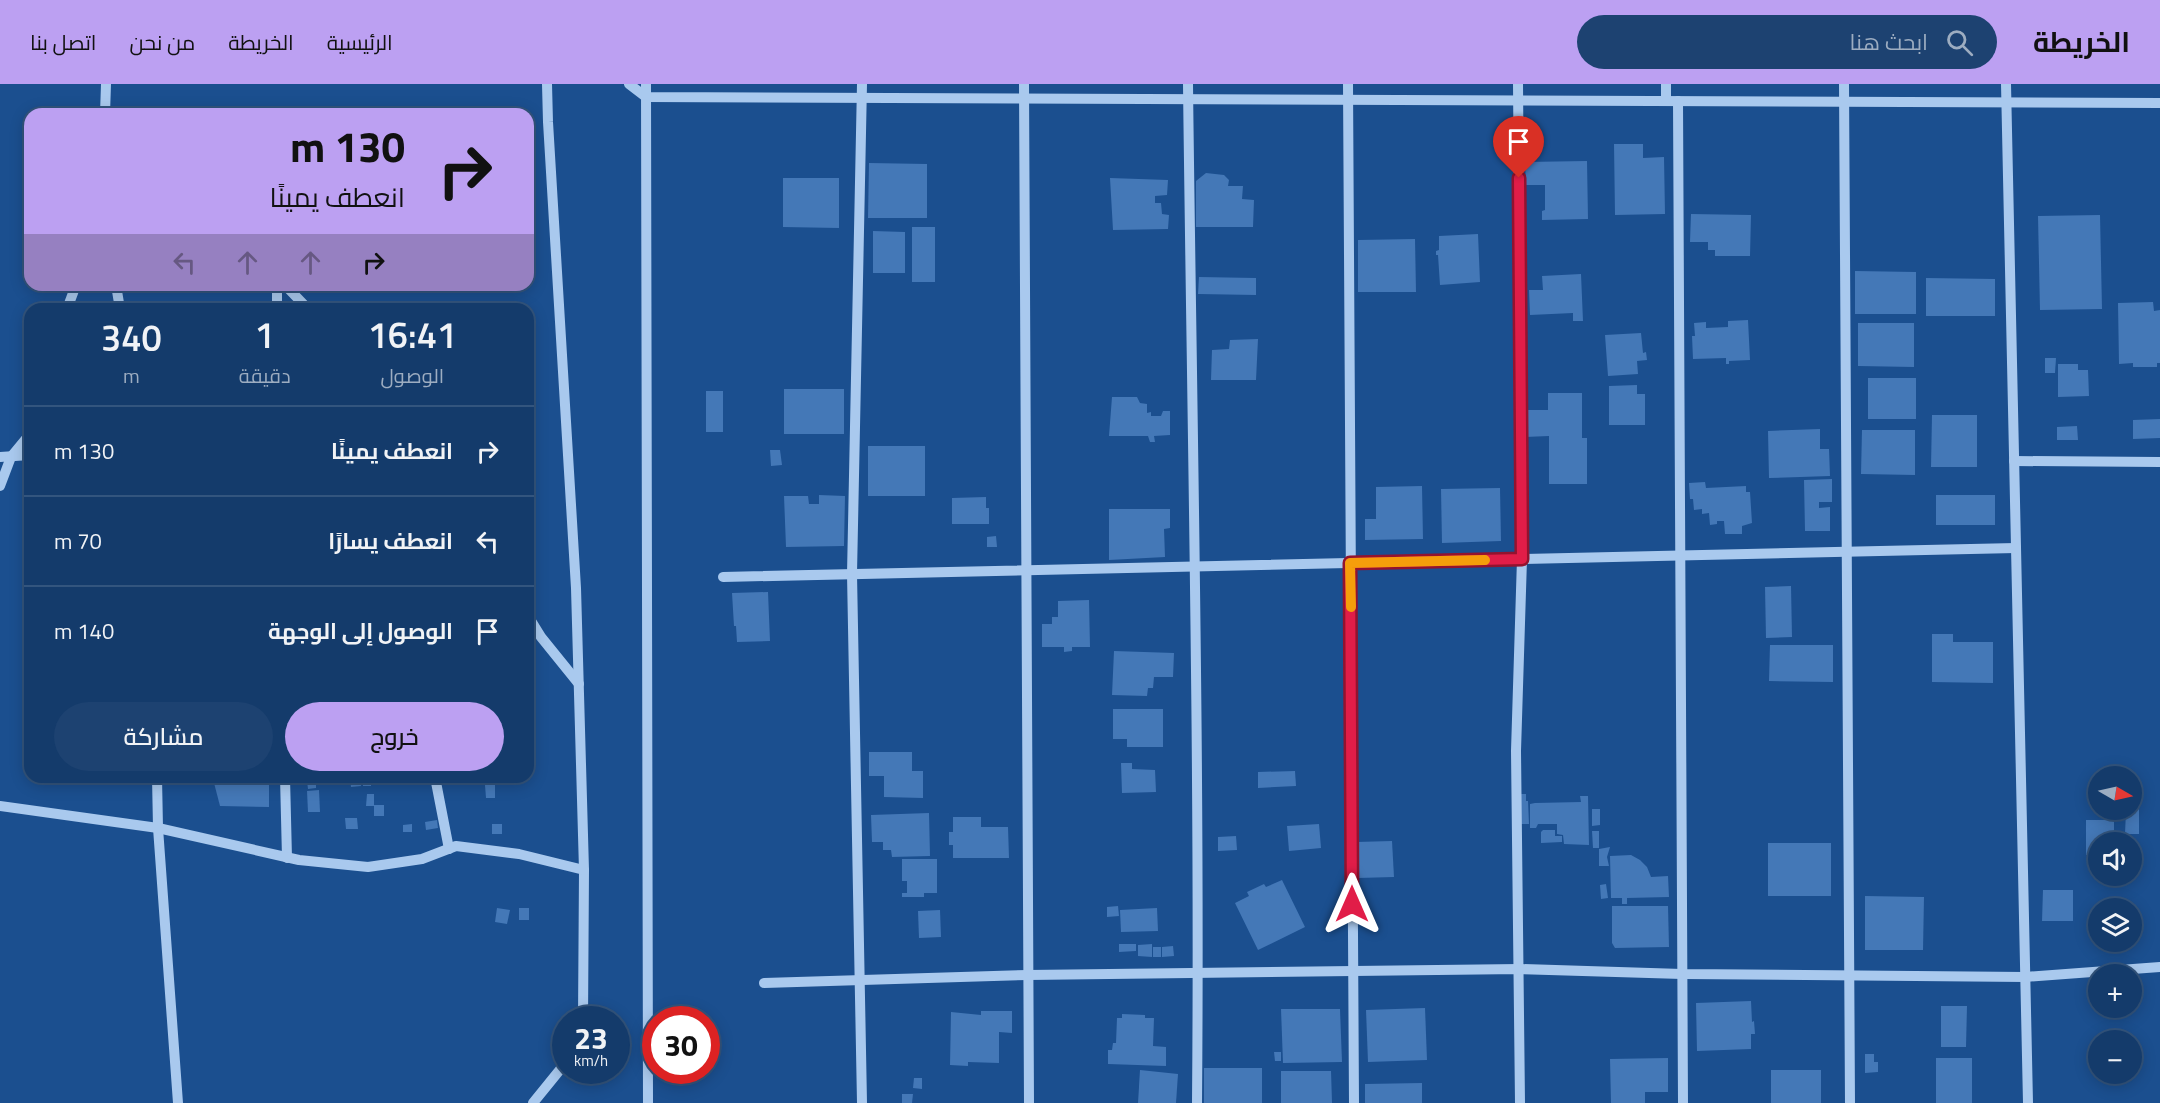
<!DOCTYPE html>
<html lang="ar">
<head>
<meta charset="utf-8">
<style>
	:root { --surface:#143b6b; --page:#1d4271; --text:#f1f3f6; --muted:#9dadc1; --line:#33557e; --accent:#bca0f2 }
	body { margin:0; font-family:"Titillium Web",Cairo,sans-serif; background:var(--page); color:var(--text); direction:rtl; height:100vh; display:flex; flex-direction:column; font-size:22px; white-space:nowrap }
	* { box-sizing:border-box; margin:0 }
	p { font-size:20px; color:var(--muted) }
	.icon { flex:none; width:33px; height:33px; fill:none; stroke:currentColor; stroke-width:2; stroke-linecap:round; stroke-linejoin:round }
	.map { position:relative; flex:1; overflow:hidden; direction:ltr }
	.drawer { position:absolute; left:24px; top:219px; width:510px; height:480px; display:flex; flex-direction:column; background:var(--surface); border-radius:18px; box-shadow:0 3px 15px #0003,0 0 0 2px var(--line); direction:rtl }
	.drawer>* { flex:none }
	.banner { position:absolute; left:24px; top:24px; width:510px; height:183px; border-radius:18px; box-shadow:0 3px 15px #0003,0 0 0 2px var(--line); direction:rtl; background:#bca0f2; color:#111; overflow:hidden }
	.needle { width:39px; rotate:99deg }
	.fabs { position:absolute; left:2088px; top:682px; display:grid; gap:12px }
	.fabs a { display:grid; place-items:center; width:54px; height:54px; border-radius:50%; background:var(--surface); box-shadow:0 3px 15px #0003,0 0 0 2px var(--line); font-size:30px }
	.speed { position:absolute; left:552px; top:922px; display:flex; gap:12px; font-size:30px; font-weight:700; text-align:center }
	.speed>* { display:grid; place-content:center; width:78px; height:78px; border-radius:50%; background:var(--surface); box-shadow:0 3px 15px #0003,0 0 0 2px var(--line); line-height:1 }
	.speed small { font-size:15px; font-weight:400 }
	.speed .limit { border:9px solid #d22; background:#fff; color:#111 }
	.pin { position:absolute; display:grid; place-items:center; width:51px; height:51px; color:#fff; margin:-62px -26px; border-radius:50% 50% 50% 0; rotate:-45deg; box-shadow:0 0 6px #0007 }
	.pin .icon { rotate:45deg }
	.me { position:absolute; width:66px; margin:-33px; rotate:0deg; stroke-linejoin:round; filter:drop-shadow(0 0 4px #0008) }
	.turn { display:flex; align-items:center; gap:21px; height:126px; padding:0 30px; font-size:27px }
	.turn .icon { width:78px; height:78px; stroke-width:2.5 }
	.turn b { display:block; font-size:42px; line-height:51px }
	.lanes { display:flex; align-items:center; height:57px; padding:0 30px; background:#0003; justify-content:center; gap:30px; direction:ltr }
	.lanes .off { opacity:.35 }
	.eta { display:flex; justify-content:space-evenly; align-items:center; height:102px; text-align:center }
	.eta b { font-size:36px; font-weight:600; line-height:42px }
	.primary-button { display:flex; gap:12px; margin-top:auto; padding:12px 30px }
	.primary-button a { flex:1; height:69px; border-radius:36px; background:var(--accent); color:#111; font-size:24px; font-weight:600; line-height:69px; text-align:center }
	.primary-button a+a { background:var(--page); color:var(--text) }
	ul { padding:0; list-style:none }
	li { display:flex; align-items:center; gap:18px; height:90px; padding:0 30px; border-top:2px solid var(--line) }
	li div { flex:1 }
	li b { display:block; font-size:22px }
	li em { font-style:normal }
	header { display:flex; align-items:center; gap:36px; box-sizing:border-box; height:84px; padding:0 30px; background:var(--accent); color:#111 }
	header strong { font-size:28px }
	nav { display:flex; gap:33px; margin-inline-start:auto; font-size:21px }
	.search { width:420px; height:54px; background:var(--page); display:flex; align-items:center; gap:15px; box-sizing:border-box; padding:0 21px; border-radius:33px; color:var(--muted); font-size:22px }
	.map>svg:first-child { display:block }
</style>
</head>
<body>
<header>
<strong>الخريطة</strong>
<div class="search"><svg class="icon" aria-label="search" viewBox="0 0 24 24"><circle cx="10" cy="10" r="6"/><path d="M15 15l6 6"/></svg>ابحث هنا</div>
<nav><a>الرئيسية</a><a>الخريطة</a><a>من نحن</a><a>اتصل بنا</a></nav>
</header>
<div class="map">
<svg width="2160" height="1019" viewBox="0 0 2160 1019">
	<rect width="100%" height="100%" fill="#1b4f8f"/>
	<g fill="#4478b7">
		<path d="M1614 60H1643V74L1664 73 1665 130 1615 131Z"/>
		<path d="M1587 77 1588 135 1542 136V127L1545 126V101H1526L1525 78Z"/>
		<path d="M869 79 927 80V134H868Z"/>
		<path d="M1206 89 1224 91 1229 96 1228 102H1243L1242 115 1254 116 1253 143H1196V97Z"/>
		<path d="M783 94H839V144L783 143Z"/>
		<path d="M1110 94 1168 96 1167 111 1155 112V119H1161L1162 130 1169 131 1168 145 1113 146Z"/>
		<path d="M1691 130 1751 131 1750 172H1715V166H1708V158H1690Z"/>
		<path d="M2100 131 2102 225 2040 226 2038 132Z"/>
		<rect x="912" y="143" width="23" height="55"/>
		<path d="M873 147 905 148V189H873Z"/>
		<path d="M1478 150 1480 198 1440 201 1438 171H1436V167L1439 166V152Z"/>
		<path d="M1415 155 1416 208H1358V156Z"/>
		<path d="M1855 187 1916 188V230H1855Z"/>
		<path d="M1581 190 1583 237H1573V229L1530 231 1529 206H1543L1542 192Z"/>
		<path d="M1199 193 1256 194V211L1198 210Z"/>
		<path d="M1926 194 1995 195V232H1926Z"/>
		<path d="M2153 218 2154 227 2160 226V279H2157V283H2133V279L2119 280 2118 219Z"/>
		<path d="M1748 236 1750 276 1729 277V280H1726V274L1693 275 1692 252H1695L1694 239 1706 238V244L1728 243V237Z"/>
		<path d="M1858 239H1914V283L1858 282Z"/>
		<path d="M1641 249 1643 269 1646 268 1647 276 1637 277 1638 290 1608 292 1605 251Z"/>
		<path d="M1258 255 1256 296H1211L1212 266 1229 265 1230 256Z"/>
		<path d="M2045 274H2056L2055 289H2045Z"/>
		<path d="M2058 280H2078V286H2088L2089 312 2058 313Z"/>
		<rect x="1868" y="294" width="48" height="41"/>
		<path d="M1637 301V310H1645V341H1609V302Z"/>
		<rect x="784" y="305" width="60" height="45"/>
		<rect x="706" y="307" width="17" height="41"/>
		<path d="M1548 309H1582V354H1587V400H1549V352L1525 353V326H1548Z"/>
		<path d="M1112 313H1137L1140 319 1147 320V329L1151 328V332H1161L1163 327H1170V351L1154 352 1155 358H1150L1148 352H1109Z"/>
		<path d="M1932 331H1977V383H1931Z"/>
		<path d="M2160 335V354L2133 355V336Z"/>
		<path d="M2077 342 2078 356H2057V343Z"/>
		<path d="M1820 345V365H1829L1830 392 1769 394 1768 347Z"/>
		<path d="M1862 346H1915V391L1861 390Z"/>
		<rect x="868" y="362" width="57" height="50"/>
		<path d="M770 366H780L782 381 771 382Z"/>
		<path d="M1832 395V418H1819V424L1830 423V447H1805L1804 396Z"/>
		<path d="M1705 398 1706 404 1746 402V408H1750L1752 439 1742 442V450H1725L1724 437H1717V440L1710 441 1709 429 1702 430V425L1694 426 1693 415H1690L1689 399Z"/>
		<path d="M1422 402 1423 455 1365 456V435H1376V403Z"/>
		<path d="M1500 404 1501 457 1442 459 1441 405Z"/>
		<path d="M819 411 845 412 844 462 786 463 784 412H808L809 420H819Z"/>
		<rect x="1936" y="411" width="59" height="30"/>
		<path d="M986 413V424H989V440H952V414Z"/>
		<path d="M1109 425H1170V444L1164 445 1165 473 1109 476Z"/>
		<path d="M996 452 997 463H987V453Z"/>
		<path d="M1791 502 1792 553 1766 554 1765 503Z"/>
		<path d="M768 508 770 557 737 558 736 542H734L732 509Z"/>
		<path d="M1089 516 1090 563H1072V567L1064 568V563H1042V540H1052V533H1058V517Z"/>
		<path d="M1932 550H1953V558H1993V599L1932 598Z"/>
		<path d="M1770 561H1833V598L1769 597Z"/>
		<path d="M1114 567 1174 569 1173 593H1154L1153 604H1148L1147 612 1112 611Z"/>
		<path d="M30 575V610H29L23 577Z"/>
		<path d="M1113 625H1163V663H1127V655H1113Z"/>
		<path d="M869 668H912V687H923V714L884 713V692H869Z"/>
		<path d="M1121 679H1132V685L1155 686 1156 708 1122 709Z"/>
		<path d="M1295 687 1296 702 1258 704V688Z"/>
		<path d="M350 693H360L361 702 351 703Z"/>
		<rect x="363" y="693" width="8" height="9"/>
		<path d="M213 695H269V723L220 722Z"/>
		<path d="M316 696V704L308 705 307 697Z"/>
		<path d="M485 701H495V714H486Z"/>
		<path d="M319 706 320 728H308L307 707Z"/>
		<path d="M367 710H374V722H366Z"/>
		<path d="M1518 710H1526V717H1528L1529 740H1519Z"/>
		<path d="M1580 712H1588L1589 761 1564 760 1563 751 1557 750V740H1538L1536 744H1530V720L1535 719 1581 718Z"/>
		<rect x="374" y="721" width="10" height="11"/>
		<path d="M2132 721H2139V750H2125L2126 726H2132Z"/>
		<path d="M1592 725H1600V741L1592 742Z"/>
		<path d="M929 729 930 772 892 773 891 766H883V758H872L871 731Z"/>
		<path d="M953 733H981V743H1008L1009 774H953V761H949V748H953Z"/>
		<path d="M345 734H357L358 745H346Z"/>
		<path d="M437 736 438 744 426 746 425 738Z"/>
		<path d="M2086 736H2114V759H2098V771H2086Z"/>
		<path d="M412 740V748H403V741Z"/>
		<rect x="492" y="740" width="10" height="10"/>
		<path d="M1319 740 1321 764 1289 767 1287 742Z"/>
		<path d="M1543 746H1555V752H1562V758L1541 759V748Z"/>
		<path d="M1592 747H1599V764H1593Z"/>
		<path d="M1236 752 1237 766 1218 767V753Z"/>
		<path d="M1392 757 1394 793 1358 794 1356 758Z"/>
		<rect x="1768" y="759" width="63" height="53"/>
		<path d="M1610 763 1607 773 1609 782H1599V765Z"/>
		<path d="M1631 771 1640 776 1647 783 1651 793 1668 792 1669 813 1627 814V820H1622V814H1611L1610 772Z"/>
		<path d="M902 775H937V809H924V813H902V809H907V797H902Z"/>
		<path d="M1282 796 1305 843 1258 866 1235 819 1249 812 1247 808 1264 800 1266 803Z"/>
		<path d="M1606 800 1608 814 1601 815 1600 801Z"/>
		<path d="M2043 806H2073V837H2042Z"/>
		<path d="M1865 812 1924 813 1923 866H1865Z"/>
		<path d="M1118 822 1119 832 1107 833V823Z"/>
		<path d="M1612 822H1668L1669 863 1615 864 1612 859Z"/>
		<path d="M497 824 510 826 507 840 495 838Z"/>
		<rect x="519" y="824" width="10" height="12"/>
		<path d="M1157 824 1158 847 1121 848 1120 826Z"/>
		<path d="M940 826 941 853 919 854 918 827Z"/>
		<path d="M1119 860H1136V867L1119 868Z"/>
		<path d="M1152 860V873L1138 872V861Z"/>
		<path d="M1173 862 1174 872 1162 873V863Z"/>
		<rect x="1153" y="863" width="8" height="10"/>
		<path d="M1751 917 1752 938 1754 937 1755 950H1751V965L1697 967 1696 919Z"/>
		<path d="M1941 922H1967L1966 963H1941Z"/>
		<path d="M1425 924 1427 976 1368 978 1366 926Z"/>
		<path d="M1281 925H1340L1342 978 1283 979Z"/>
		<path d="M981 927H1012V949L999 948V979L968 978V982L950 981 951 928 981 931Z"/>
		<path d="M1122 930 1145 931V934H1154L1153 962 1166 963V982L1108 980V966H1112L1113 959H1116L1117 934H1122Z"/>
		<path d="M1274 968H1281V977H1275Z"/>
		<path d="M1865 970H1874V978H1878V988L1865 989Z"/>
		<path d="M1668 974V1008H1645V1019H1611L1610 975Z"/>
		<rect x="1936" y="974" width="36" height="45"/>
		<rect x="1204" y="984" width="58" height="35"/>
		<path d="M1140 986 1178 990 1176 1019H1138Z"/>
		<rect x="1771" y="986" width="50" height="33"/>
		<path d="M1281 987H1331L1332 1019H1281Z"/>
		<path d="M914 994H922V1005L913 1004Z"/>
		<path d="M1422 999V1019H1365V1000Z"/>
		<path d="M902 1010H913L912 1019H902Z"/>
	</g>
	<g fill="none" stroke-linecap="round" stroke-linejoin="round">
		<g stroke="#a9c9ee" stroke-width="10">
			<path d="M547 0 548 38 576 504 584 786 583 936"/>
			<path d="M629 0 646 13 2160 19"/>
			<path d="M646 0 648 1019"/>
			<path d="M1024 0 1029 1019"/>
			<path d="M1188 0C1192 340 1200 679 1197 1019"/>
			<path d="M1348 0 1354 1019"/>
			<path d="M1518 0 1522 475 1516 667 1520 1019"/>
			<path d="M1844 0 1850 1019"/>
			<path d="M2006 0 2028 1019"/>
			<path d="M1666 17V0"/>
			<path d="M1678 17 1683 1019"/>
			<path d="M105 30 106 0"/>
			<path d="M116 201 120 225"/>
			<path d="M277 201V225"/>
			<path d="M285 201 308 225"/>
			<path d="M67 225 76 201"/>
			<path d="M0 373 30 371"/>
			<path d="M2014 377 2160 378"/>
			<path d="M0 402 11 373 30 350"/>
			<path d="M723 493 2016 464"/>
			<path d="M528 532 541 553 579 600"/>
			<path d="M157 693 158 744 178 1019"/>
			<path d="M285 693 287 774"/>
			<path d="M435 693 449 765"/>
			<path d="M0 722 158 744 299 776 368 783 422 775 456 762 519 770 584 786"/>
			<path d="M764 899 1028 891 1520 885 1682 890 2025 893 2160 883"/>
			<path d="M533 1019 563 982 566 977"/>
			<path d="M862 1019 852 490 862 0"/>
		</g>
	</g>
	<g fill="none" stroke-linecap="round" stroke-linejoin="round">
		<defs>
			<path id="route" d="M1352 820 1350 479 1522 475 1519 94"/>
		</defs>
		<use href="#route" stroke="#92132f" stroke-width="15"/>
		<use href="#route" stroke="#e11d48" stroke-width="10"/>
		<path stroke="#f59e0b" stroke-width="10" d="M1351 523 1350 479 1485 476"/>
	</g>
</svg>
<div class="fabs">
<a><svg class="needle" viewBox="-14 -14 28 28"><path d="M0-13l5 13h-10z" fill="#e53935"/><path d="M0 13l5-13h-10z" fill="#9dadc1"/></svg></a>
<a><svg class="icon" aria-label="sound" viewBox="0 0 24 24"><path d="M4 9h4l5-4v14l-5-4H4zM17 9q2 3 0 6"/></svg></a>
<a><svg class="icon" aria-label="layers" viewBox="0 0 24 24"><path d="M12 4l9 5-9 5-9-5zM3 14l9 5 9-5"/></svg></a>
<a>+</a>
<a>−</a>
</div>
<div class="speed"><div>23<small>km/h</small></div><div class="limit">30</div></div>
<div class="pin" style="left:1519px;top:94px;background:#d93025"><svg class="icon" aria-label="arrive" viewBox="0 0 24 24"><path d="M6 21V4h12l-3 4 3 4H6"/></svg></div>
<svg class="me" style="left:1352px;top:820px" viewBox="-20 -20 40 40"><path d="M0-17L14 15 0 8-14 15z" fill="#e11d48" stroke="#fff" stroke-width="4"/></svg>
<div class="banner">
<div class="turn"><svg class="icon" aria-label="right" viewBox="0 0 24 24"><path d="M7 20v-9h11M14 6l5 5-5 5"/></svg><div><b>130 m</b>انعطف يمينًا</div></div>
<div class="lanes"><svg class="icon off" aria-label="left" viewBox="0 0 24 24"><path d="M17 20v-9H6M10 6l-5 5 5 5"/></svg><svg class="icon off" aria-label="ahead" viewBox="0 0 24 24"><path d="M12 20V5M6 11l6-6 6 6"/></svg><svg class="icon off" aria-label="ahead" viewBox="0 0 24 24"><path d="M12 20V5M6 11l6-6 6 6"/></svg><svg class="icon" aria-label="right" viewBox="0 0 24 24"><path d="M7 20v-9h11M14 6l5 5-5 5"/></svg></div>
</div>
<section class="drawer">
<div class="eta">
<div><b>16:41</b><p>الوصول</p></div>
<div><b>1</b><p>دقيقة</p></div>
<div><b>340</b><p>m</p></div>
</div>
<ul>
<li><svg class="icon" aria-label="right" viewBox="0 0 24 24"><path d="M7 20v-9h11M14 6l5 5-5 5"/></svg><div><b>انعطف يمينًا</b></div><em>130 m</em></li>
<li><svg class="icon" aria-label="left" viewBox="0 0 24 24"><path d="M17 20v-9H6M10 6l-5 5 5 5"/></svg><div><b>انعطف يسارًا</b></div><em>70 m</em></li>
<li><svg class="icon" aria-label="arrive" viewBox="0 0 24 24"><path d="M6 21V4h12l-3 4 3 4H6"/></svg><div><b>الوصول إلى الوجهة</b></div><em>140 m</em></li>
</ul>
<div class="primary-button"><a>خروج</a><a>مشاركة</a></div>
</section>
</div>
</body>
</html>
